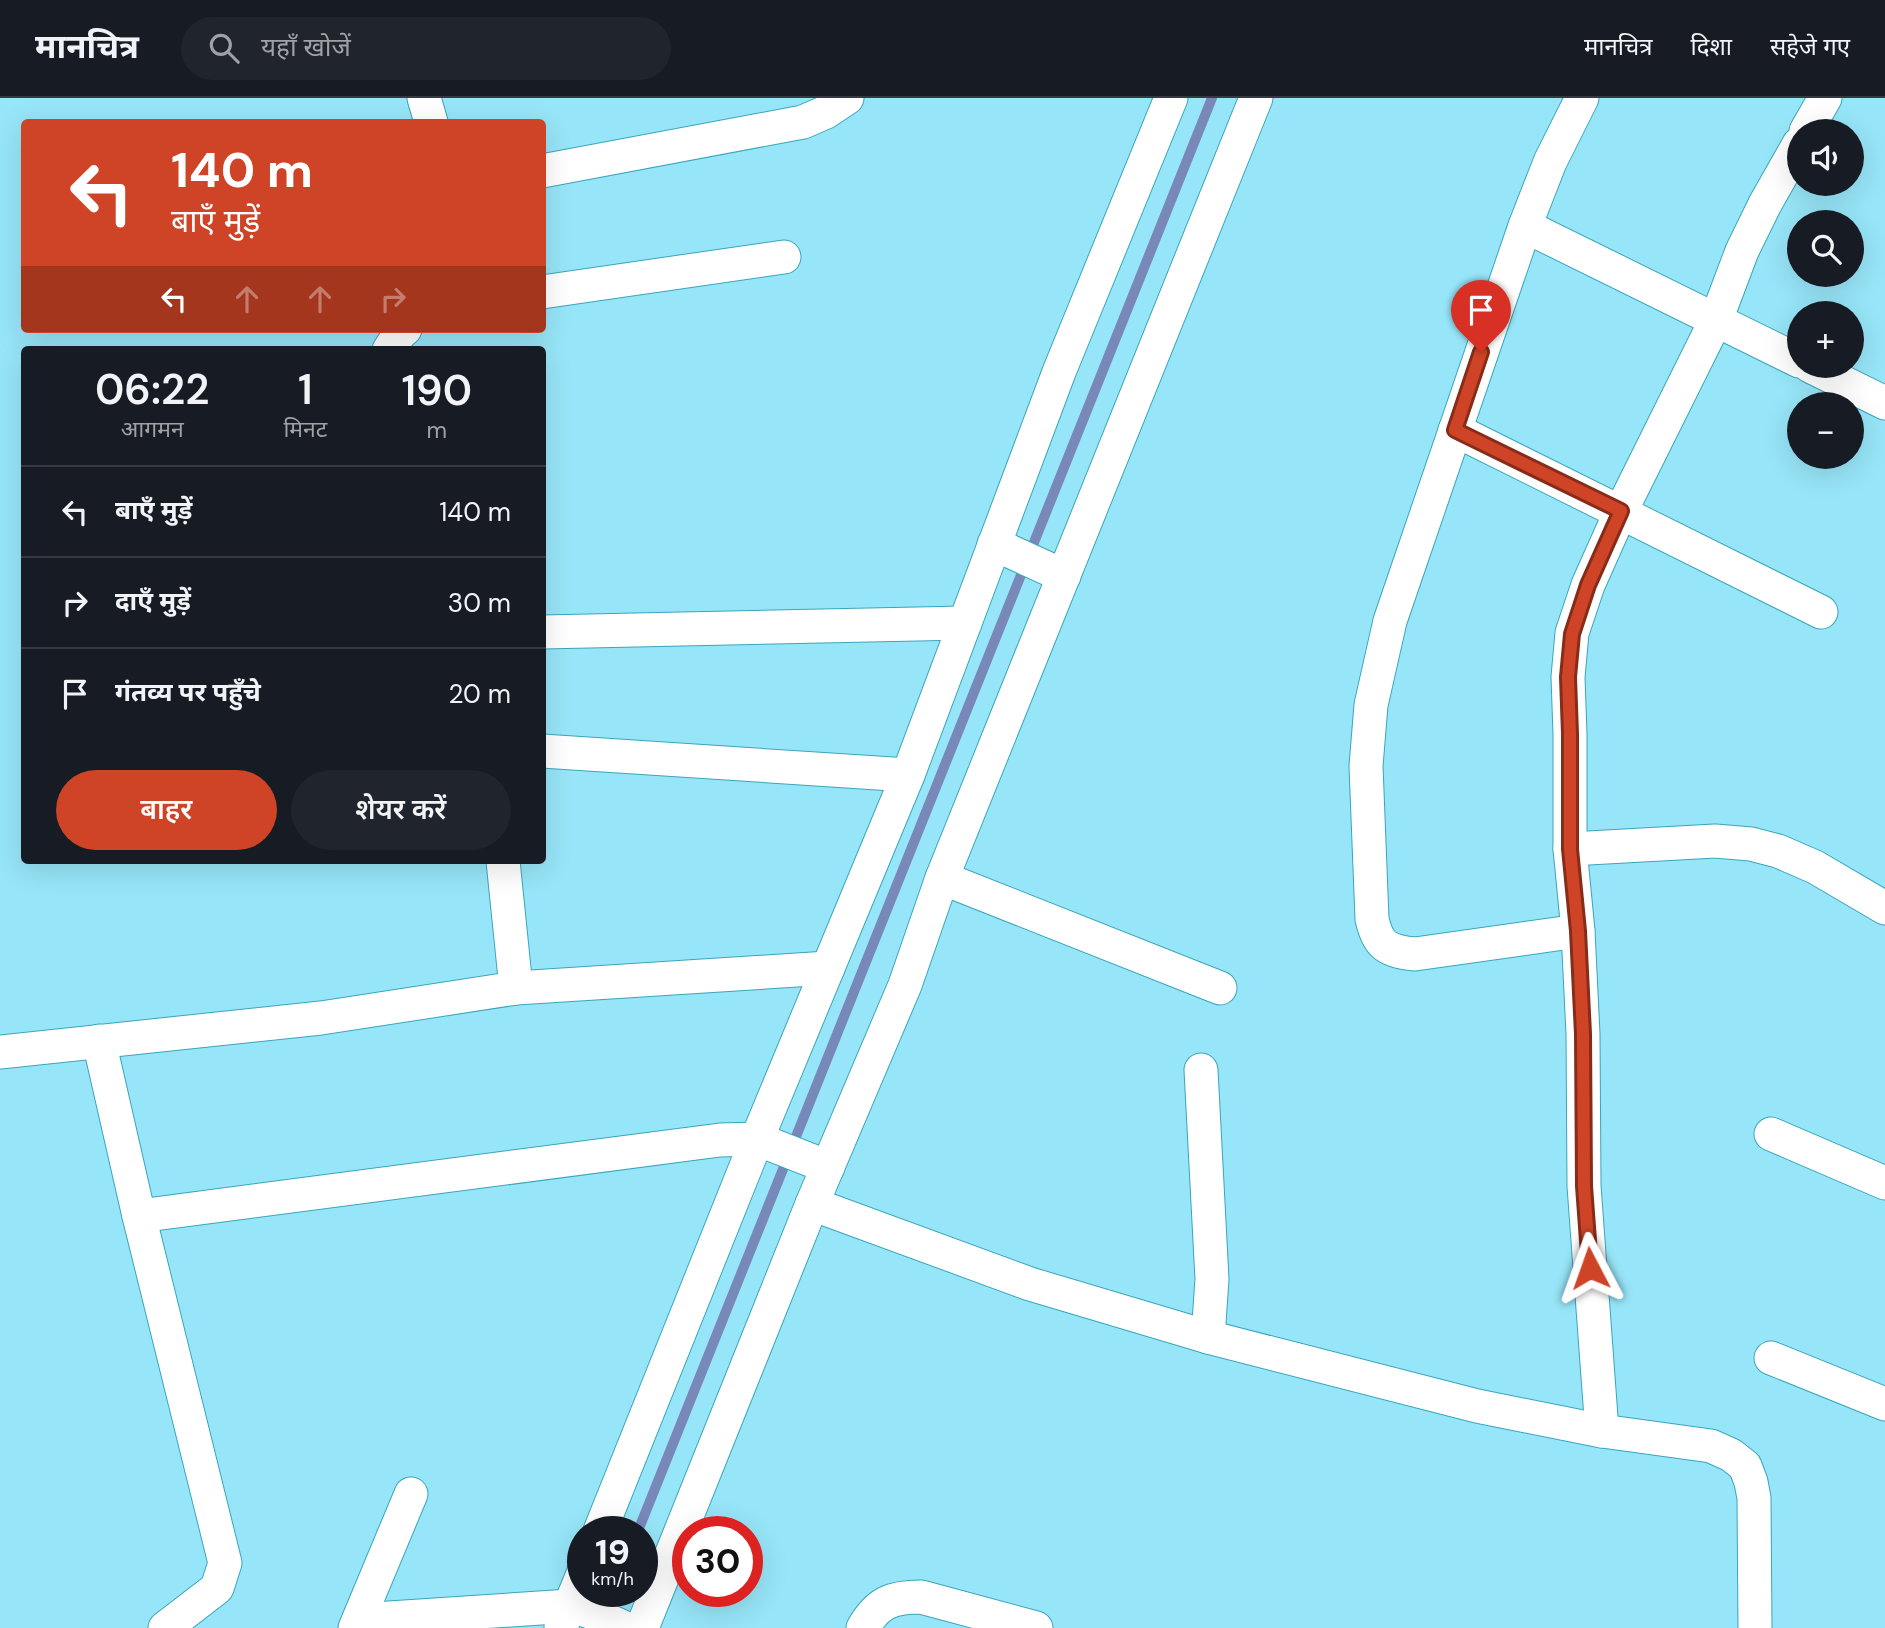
<!DOCTYPE html>
<html lang="hi">
<head>
<meta charset="utf-8">
<style>
	:root { --surface:#171b24; --page:#20242c; --text:#f1f3f6; --muted:#9ea1a6; --line:#363941; --accent:#cf4426 }
	body { margin:0; font-family:"DM Sans","Noto Sans Devanagari",sans-serif; background:var(--page); color:var(--text); height:100vh; display:flex; flex-direction:column; font-size:26px; white-space:nowrap }
	* { box-sizing:border-box; margin:0 }
	p { font-size:23px; color:var(--muted) }
	.icon { flex:none; width:38px; height:38px; fill:none; stroke:currentColor; stroke-width:2; stroke-linecap:round; stroke-linejoin:round }
	.map { position:relative; flex:1; overflow:hidden }
	.side { position:absolute; left:21px; top:248px; width:525px; height:518px; display:flex; flex-direction:column; background:var(--surface); border-radius:7px; box-shadow:0 7px 28px #0002 }
	.side>* { flex:none }
	.hud { position:absolute; left:21px; top:21px; width:525px; height:214px; border-radius:7px; box-shadow:0 7px 28px #0002; background:#cf4426; color:#fff; overflow:hidden }
	.buttons { position:absolute; left:1787px; top:21px; display:grid; gap:14px }
	.buttons a { display:grid; place-items:center; width:77px; height:77px; border-radius:50%; background:var(--surface); box-shadow:0 7px 28px #0002; font-size:35px }
	.speed { position:absolute; left:567px; top:1418px; display:flex; gap:14px; font-size:35px; font-weight:700; text-align:center }
	.speed>* { display:grid; place-content:center; width:91px; height:91px; border-radius:50%; background:var(--surface); box-shadow:0 7px 28px #0002; line-height:1 }
	.speed small { font-size:18px; font-weight:400 }
	.speed .limit { border:10px solid #d22; background:#fff; color:#111 }
	.pin { position:absolute; display:grid; place-items:center; width:60px; height:60px; color:#fff; margin:-72px -30px; border-radius:50% 50% 50% 0; rotate:-45deg; box-shadow:0 0 7px #0007 }
	.pin .icon { rotate:45deg }
	.me { position:absolute; width:77px; margin:-38px; rotate:356deg; stroke-linejoin:round; filter:drop-shadow(0 0 5px #0008) }
	.turn { display:flex; align-items:center; gap:24px; height:147px; padding:0 35px; font-size:32px }
	.turn .icon { width:91px; height:91px; stroke-width:2.5 }
	.turn b { display:block; font-size:49px; line-height:60px }
	.lanes { display:flex; align-items:center; height:66px; padding:0 35px; background:#0003; justify-content:center; gap:35px; direction:ltr }
	.lanes .off { opacity:.35 }
	.eta { display:flex; justify-content:space-evenly; align-items:center; height:119px; text-align:center }
	.eta b { font-size:42px; font-weight:600; line-height:49px }
	.action { display:flex; gap:14px; margin-top:auto; padding:14px 35px }
	.action a { flex:1; height:80px; border-radius:42px; background:var(--accent); color:#fff; font-size:28px; font-weight:600; line-height:80px; text-align:center }
	.action a+a { background:var(--page); color:var(--text) }
	ul { padding:0; list-style:none }
	li { display:flex; align-items:center; gap:21px; height:91px; padding:0 35px; border-top:2px solid var(--line) }
	li div { flex:1 }
	li b { display:block; font-size:26px }
	li em { font-style:normal }
	header { display:flex; align-items:center; gap:42px; box-sizing:border-box; height:98px; padding:0 35px; background:var(--surface); border-bottom:2px solid var(--line) }
	header strong { font-size:33px }
	nav { display:flex; gap:38px; margin-inline-start:auto; font-size:24px }
	.search { width:490px; height:63px; background:var(--page); display:flex; align-items:center; gap:18px; box-sizing:border-box; padding:0 24px; border-radius:38px; color:var(--muted); font-size:26px }
	.map>svg:first-child { display:block }
</style>
</head>
<body>
<header>
<strong>मानचित्र</strong>
<div class="search"><svg class="icon" aria-label="search" viewBox="0 0 24 24"><circle cx="10" cy="10" r="6"/><path d="M15 15l6 6"/></svg>यहाँ खोजें</div>
<nav><a>मानचित्र</a><a>दिशा</a><a>सहेजे गए</a></nav>
</header>
<div class="map">
<svg width="1885" height="1530" viewBox="0 0 1885 1530">
	<rect width="100%" height="100%" fill="#97e5f8"/>
	<g fill="none" stroke-linecap="round" stroke-linejoin="round">
		<g stroke="#7888b8" stroke-width="10">
			<path d="M638 1433 1212 0"/>
			<path d="M605 1516 614 1493"/>
		</g>
		<defs>
			<g id="street">
				<path d="M424 0 431 24"/>
				<path d="M1806 33 1825 0"/>
				<path d="M542 73 803 24 826 14 847 0"/>
				<path d="M1525 128 1799 263"/>
				<path d="M542 194 784 159"/>
				<path d="M389 252 400 235 405 231"/>
				<path d="M1810 268 1885 305"/>
				<path d="M1455 332 1821 514"/>
				<path d="M994 446 1064 478"/>
				<path d="M542 534 965 525"/>
				<path d="M542 653 908 677"/>
				<path d="M1570 751 1715 743 1751 746 1778 753 1815 769 1885 810"/>
				<path d="M503 763 516 890"/>
				<path d="M942 780 1220 890"/>
				<path d="M1578 833 1415 856C1387 853 1378 848 1372 821L1366 668 1371 607 1390 523 1525 128 1550 64 1582 0"/>
				<path d="M99 943 139 1118 225 1465 217 1490 165 1530"/>
				<path d="M0 954 321 920 516 890 828 870"/>
				<path d="M1201 972 1212 1181 1208 1239"/>
				<path d="M1771 1036 1885 1085"/>
				<path d="M812 1106 1030 1186 1208 1239 1477 1308 1602 1333 1711 1348 1731 1357 1745 1368 1751 1384 1754 1400 1755 1530"/>
				<path d="M139 1118 720 1042 757 1041 828 1069"/>
				<path d="M1771 1260 1885 1306"/>
				<path d="M1602 1333 1584 1088 1583 936 1578 833 1570 751V636L1568 579 1572 535 1588 487 1621 413 1716 222 1742 153 1765 106 1799 46"/>
				<path d="M600 1433 757 1041 908 677 1059 274 1171 0"/>
				<path d="M359 1522 570 1508 590 1514 625 1530"/>
				<path d="M561 1529 583 1476"/>
				<path d="M355 1530 411 1396"/>
				<path d="M642 1530 812 1106 905 887 942 780 1256 0"/>
				<path d="M863 1530C878 1504 892 1499 921 1499L1036 1530"/>
			</g>
		</defs>
		<use href="#street" stroke="#39a6bc" stroke-width="35"/>
		<use href="#street" stroke="#fff" stroke-width="33"/>
	</g>
	<g fill="none" stroke-linecap="round" stroke-linejoin="round">
		<defs>
			<path id="route" d="M1481 254 1455 332 1621 413 1588 487 1572 536 1568 579 1570 636V751L1578 833 1583 936 1584 1088 1590 1170"/>
		</defs>
		<use href="#route" stroke="#872c19" stroke-width="18"/>
		<use href="#route" stroke="#cf4426" stroke-width="12"/>
	</g>
</svg>
<div class="buttons">
<a><svg class="icon" aria-label="sound" viewBox="0 0 24 24"><path d="M4 9h4l5-4v14l-5-4H4zM17 9q2 3 0 6"/></svg></a>
<a><svg class="icon" aria-label="search" viewBox="0 0 24 24"><circle cx="10" cy="10" r="6"/><path d="M15 15l6 6"/></svg></a>
<a>+</a>
<a>−</a>
</div>
<div class="speed"><div>19<small>km/h</small></div><div class="limit">30</div></div>
<div class="pin" style="left:1481px;top:254px;background:#d93025"><svg class="icon" aria-label="arrive" viewBox="0 0 24 24"><path d="M6 21V4h12l-3 4 3 4H6"/></svg></div>
<svg class="me" style="left:1590px;top:1170px" viewBox="-20 -20 40 40"><path d="M0-17L14 15 0 8-14 15z" fill="#cf4426" stroke="#fff" stroke-width="4"/></svg>
<div class="hud">
<div class="turn"><svg class="icon" aria-label="left" viewBox="0 0 24 24"><path d="M17 20v-9H6M10 6l-5 5 5 5"/></svg><div><b>140 m</b>बाएँ मुड़ें</div></div>
<div class="lanes"><svg class="icon" aria-label="left" viewBox="0 0 24 24"><path d="M17 20v-9H6M10 6l-5 5 5 5"/></svg><svg class="icon off" aria-label="ahead" viewBox="0 0 24 24"><path d="M12 20V5M6 11l6-6 6 6"/></svg><svg class="icon off" aria-label="ahead" viewBox="0 0 24 24"><path d="M12 20V5M6 11l6-6 6 6"/></svg><svg class="icon off" aria-label="right" viewBox="0 0 24 24"><path d="M7 20v-9h11M14 6l5 5-5 5"/></svg></div>
</div>
<section class="side">
<div class="eta">
<div><b>06:22</b><p>आगमन</p></div>
<div><b>1</b><p>मिनट</p></div>
<div><b>190</b><p>m</p></div>
</div>
<ul>
<li><svg class="icon" aria-label="left" viewBox="0 0 24 24"><path d="M17 20v-9H6M10 6l-5 5 5 5"/></svg><div><b>बाएँ मुड़ें</b></div><em>140 m</em></li>
<li><svg class="icon" aria-label="right" viewBox="0 0 24 24"><path d="M7 20v-9h11M14 6l5 5-5 5"/></svg><div><b>दाएँ मुड़ें</b></div><em>30 m</em></li>
<li><svg class="icon" aria-label="arrive" viewBox="0 0 24 24"><path d="M6 21V4h12l-3 4 3 4H6"/></svg><div><b>गंतव्य पर पहुँचे</b></div><em>20 m</em></li>
</ul>
<div class="action"><a>बाहर</a><a>शेयर करें</a></div>
</section>
</div>
</body>
</html>
